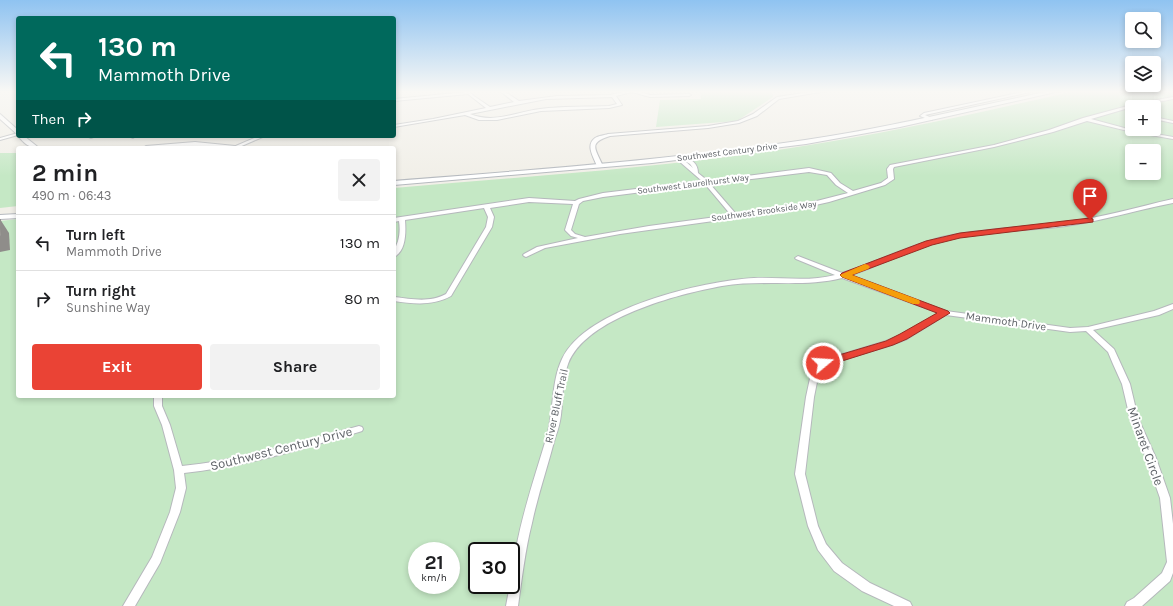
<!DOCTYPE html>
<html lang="en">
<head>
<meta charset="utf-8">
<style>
	:root { --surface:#fff; --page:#f2f2f2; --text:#202124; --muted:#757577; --line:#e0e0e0; --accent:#ea4335 }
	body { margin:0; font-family:Karla,sans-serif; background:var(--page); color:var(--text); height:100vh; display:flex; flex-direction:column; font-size:15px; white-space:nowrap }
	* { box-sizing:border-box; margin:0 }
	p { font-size:13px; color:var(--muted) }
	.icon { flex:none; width:22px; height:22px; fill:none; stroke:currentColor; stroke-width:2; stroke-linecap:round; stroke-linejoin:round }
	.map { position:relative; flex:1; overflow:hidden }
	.side { position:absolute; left:16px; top:146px; width:380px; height:252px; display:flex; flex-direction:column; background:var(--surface); border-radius:4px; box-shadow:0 2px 6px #0003 }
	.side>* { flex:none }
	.banner { position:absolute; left:16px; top:16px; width:380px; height:122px; border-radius:4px; box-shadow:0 2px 6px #0003; background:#00695c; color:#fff; overflow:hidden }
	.controls { position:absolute; left:1125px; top:12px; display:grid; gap:8px }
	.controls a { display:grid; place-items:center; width:36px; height:36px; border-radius:4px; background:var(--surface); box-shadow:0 2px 6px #0003; font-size:20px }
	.speed { position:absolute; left:408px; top:542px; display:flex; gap:8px; font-size:20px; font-weight:700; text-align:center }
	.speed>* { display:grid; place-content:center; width:52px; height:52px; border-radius:50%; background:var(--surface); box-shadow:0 2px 6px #0003; line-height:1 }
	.speed small { font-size:10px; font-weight:400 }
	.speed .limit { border:2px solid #111; border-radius:6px; background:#fff; color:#111 }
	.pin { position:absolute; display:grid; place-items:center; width:34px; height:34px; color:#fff; margin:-41px -17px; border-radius:50% 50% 50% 0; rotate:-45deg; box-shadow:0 0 4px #0007 }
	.pin .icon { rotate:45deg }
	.me { position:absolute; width:44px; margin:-22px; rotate:72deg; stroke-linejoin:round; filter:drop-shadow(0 0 3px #0008) }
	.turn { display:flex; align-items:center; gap:14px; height:84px; padding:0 16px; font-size:18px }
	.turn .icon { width:52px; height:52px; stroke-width:2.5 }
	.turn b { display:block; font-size:28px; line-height:34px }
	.then { display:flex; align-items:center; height:38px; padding:0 16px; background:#0003; gap:8px; font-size:15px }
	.round { display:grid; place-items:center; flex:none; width:42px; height:42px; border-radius:4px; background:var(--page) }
	.summary { display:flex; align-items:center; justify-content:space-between; height:68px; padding:0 16px }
	h1 { font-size:24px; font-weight:700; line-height:30px }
	.action { display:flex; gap:8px; margin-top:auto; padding:8px 16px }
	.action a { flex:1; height:46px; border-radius:4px; background:var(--accent); color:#fff; font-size:16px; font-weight:700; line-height:46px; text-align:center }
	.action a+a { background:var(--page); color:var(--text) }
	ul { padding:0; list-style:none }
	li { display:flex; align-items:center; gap:12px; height:56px; padding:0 16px; border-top:1px solid var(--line) }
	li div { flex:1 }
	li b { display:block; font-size:15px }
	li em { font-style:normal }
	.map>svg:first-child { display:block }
</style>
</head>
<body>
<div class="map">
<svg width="1173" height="606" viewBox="0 0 1173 606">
	<rect width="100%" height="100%" fill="#f1efe8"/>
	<g fill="#c5e8c5" fill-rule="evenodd">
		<path d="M700 91H772L773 97 737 121 656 127 660 100 701 99Z"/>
		<path d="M1075 91H1173V606H0V221L18 219V396H394V188C528 176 663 168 797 147 890 133 982 112 1075 91ZM1132 107H1154V129H1132ZM1132 151H1154V173H1132ZM417 551H451V585H417ZM477 551H511V585H477Z"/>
		<path d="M0 153H18V206L0 208Z"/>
	</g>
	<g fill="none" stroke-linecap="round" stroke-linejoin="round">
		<defs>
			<g id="minor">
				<path d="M465 91H469L474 96 490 107 514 102 500 91H504L519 101 557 96 610 95 627 91H637L650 95 689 94 691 95 689 96 650 97 632 92 616 96 622 105 609 108 541 111 497 120H479L465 115 394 127V125L433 119 486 108 468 94 394 101V99L466 92ZM612 97 617 104 609 106C587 107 562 106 540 109 516 112 494 124 470 114L546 99Z"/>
				<path d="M817 91H826L779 99 757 116 739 123 708 128 610 136C588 143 595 148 603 166L602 167 597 166C594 158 585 145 595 138 598 136 605 135 608 134L708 126 738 121 753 114 777 97Z"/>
				<path d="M1028 91H1035L925 115 932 118V120H930L920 116 924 113Z"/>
				<path d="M1173 97V99L1132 107 1091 119 1128 129 1173 137V139L1128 131 1087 121 1053 132 994 147 894 167 893 169 894 179 885 185 829 202 793 210 620 234 545 248 526 257 524 256 523 255 524 254 537 247 578 238 571 236 565 230 573 204 529 202 490 208 494 217 492 227 451 296C433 306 414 304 394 301V297C412 299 429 303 446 294L486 227 488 217 484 208 405 220C406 232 406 251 394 257 394 250 396 247 398 241 400 234 400 228 399 221L394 222V218L529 198 575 201 579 199 603 193 702 181 680 162 681 158 683 157C691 159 698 163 698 173L708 181 809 168 831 173 840 183 853 191 881 183 888 178 887 169 890 165 994 145 1049 130 1083 118 1135 104ZM685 161 690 164 693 168ZM809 172 827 175 836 185 848 193 805 204 736 214 710 184ZM705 184 731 215 649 226 585 237 575 234 571 230 579 204 583 201 603 197Z"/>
				<path d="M1154 117 1173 121V123L1154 119Z"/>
				<path d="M18 133V135L0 140V138Z"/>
				<path d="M89 136H96L91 138 89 137Z"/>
				<path d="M131 136H136L133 138 131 137Z"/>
				<path d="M259 136H265L237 148H231Z"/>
				<path d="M1173 199V203C1137 210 1102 221 1066 226 1026 231 985 231 946 240 912 248 881 265 849 276L946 311 1070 328 1088 327 1154 311 1173 304V309L1159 315 1093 330 1114 349 1130 384 1138 418 1156 458 1170 498 1173 524V573L1170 581 1142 606H1125L1127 602 1134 598 1162 573 1167 562 1160 498 1146 458 1130 418 1122 384 1113 364 1108 352 1086 331 1070 332 946 315 907 339 892 345 826 365 819 372 814 397 805 474 818 526 826 544 842 563 870 583 910 602 912 606H894L862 591 834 571 818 550 808 526 795 474 806 397 812 369 820 361 886 341 901 335 939 313 842 278C803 288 762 279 722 286 678 294 585 318 568 364 562 380 563 398 561 415 560 423 558 430 555 438 548 466 538 494 532 523 525 550 522 578 518 606H506L510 585H511C511 573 513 561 516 549 523 510 536 473 547 436 554 411 551 382 562 359 586 308 703 281 754 278 781 277 809 282 835 275L796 259 795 258 798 256 842 273C876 262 908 246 942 237 983 228 1025 228 1066 222 1102 218 1137 207 1173 199Z"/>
				<path d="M154 396H162V406L170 425 182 466C243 460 301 442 359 426L362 427 363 429 362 431 359 432C301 449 244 467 184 473L186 488 180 512 160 563 135 606H123L152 557 170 512 176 488 174 470 162 425 154 406Z"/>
			</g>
			<g id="tertiary">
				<path d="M0 114 18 130V135L0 119Z"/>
				<path d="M18 136H24L39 148C29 148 25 144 18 136Z"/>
				<path d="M195 142 235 146 238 148 195 146 143 148 146 146Z"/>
			</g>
			<g id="secondary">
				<path d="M1050 91H1060L900 127 806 144 652 163 394 185V181C531 170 669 160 805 140 887 128 968 108 1050 91Z"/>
				<path d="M18 214V218L0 219V215Z"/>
			</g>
		</defs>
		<use href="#minor" stroke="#b5b8bc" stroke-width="2"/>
		<use href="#tertiary" stroke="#b5b8bc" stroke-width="2"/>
		<use href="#secondary" stroke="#b6babf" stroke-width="2"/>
		<use href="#minor" fill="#fff" fill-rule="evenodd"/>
		<use href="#tertiary" fill="#fff" fill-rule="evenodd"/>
		<use href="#secondary" fill="#fff" fill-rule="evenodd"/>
	</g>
	<path fill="#8f8d8a" d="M0 219 9 233 10 250 0 252Z"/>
	<path fill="#cccac5" stroke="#8f8d8a" d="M0 219 1 236H0Z"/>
	<linearGradient id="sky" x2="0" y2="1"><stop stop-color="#8fc3f1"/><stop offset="0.52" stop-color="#f9f8f5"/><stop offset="1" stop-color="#f9f8f5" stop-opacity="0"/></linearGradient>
	<rect width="1173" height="176" fill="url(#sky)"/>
	<path fill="#ea4335" stroke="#982c22" d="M1090 218 1093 219V222L960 238 932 245 852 275 948 311 950 313 907 339 893 345 823 367 818 363 819 361 886 341 900 334 937 313 842 277 840 275 842 273 926 241 960 233Z"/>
	<path fill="#f59e0b" d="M865 264 868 265 870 267 868 269 852 275 919 300 920 302 919 304H913L842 277 840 275Z"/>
	<g text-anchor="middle" stroke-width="4" stroke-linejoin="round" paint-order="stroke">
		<g font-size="9" fill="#5f6368" stroke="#fff">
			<text transform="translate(727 152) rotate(-7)" y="3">Southwest Century Drive</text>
			<text transform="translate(693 184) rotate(-7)" y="3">Southwest Laurelhurst Way</text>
			<text transform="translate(764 211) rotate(-8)" y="3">Southwest Brookside Way</text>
		</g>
		<g font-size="11" fill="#5f6368" stroke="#fff">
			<text transform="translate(1006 321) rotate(8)" y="4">Mammoth Drive</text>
			<text transform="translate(556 406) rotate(-78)" y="4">River Bluff Trail</text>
		</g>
		<g font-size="13" fill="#5f6368" stroke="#fff">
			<text transform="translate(1146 446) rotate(70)" y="5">Minaret Circle</text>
			<text transform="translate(281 448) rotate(-14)" y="5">Southwest Century Drive</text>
		</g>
	</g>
</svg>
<div class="controls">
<a><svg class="icon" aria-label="search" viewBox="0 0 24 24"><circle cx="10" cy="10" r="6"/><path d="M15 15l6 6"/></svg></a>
<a><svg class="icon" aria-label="layers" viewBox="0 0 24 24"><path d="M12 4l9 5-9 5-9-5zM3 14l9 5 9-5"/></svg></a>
<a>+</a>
<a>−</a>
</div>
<div class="speed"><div>21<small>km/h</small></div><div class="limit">30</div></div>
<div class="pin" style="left:1090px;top:220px;background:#d93025"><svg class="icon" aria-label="arrive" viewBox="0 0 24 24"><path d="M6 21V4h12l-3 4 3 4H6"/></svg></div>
<svg class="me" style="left:823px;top:363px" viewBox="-20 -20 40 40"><circle r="17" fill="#ea4335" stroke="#fff" stroke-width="3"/><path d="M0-11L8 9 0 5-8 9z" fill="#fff"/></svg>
<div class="banner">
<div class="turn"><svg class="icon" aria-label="left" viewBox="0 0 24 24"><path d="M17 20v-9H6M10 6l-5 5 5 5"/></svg><div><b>130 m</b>Mammoth Drive</div></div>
<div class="then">Then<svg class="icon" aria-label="right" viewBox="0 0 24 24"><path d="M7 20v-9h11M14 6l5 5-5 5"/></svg></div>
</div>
<section class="side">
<div class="summary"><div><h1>2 min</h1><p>490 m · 06:43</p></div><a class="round"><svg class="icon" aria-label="close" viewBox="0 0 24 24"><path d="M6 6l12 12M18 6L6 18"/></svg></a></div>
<ul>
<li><svg class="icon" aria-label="left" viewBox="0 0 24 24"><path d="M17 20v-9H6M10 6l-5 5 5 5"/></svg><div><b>Turn left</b><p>Mammoth Drive</p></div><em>130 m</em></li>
<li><svg class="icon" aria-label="right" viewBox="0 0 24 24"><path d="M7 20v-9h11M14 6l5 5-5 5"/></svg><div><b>Turn right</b><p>Sunshine Way</p></div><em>80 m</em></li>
</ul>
<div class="action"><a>Exit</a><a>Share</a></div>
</section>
</div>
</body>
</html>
